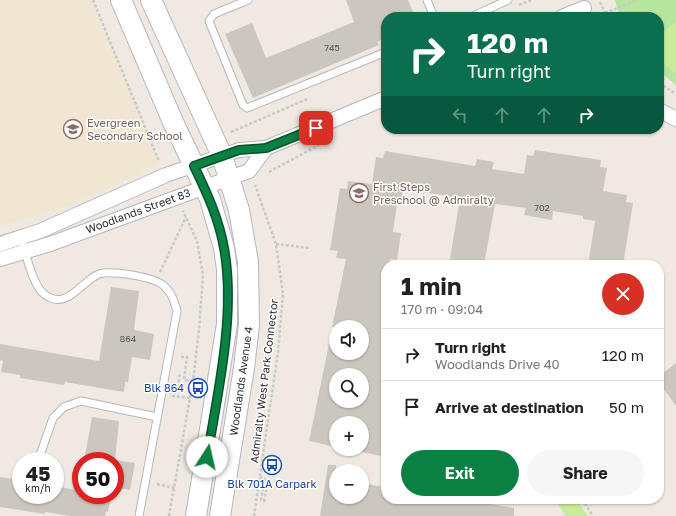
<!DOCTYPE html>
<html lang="en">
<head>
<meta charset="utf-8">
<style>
	:root { --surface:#fff; --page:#f6f6f6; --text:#222; --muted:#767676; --line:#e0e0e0; --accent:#0b8043 }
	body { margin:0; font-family:"Golos Text",sans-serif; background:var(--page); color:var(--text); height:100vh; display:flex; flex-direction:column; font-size:15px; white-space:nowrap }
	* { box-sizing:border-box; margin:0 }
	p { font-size:13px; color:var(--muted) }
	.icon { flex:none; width:22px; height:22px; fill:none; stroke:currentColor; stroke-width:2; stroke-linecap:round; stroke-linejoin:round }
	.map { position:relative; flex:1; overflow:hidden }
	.details { position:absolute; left:381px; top:260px; width:283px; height:244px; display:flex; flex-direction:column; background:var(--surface); border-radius:16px; box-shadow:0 1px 3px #0004 }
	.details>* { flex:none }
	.guide { position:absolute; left:381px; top:12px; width:283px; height:122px; border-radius:16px; box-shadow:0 1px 3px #0004; background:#0b6e4f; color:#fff; overflow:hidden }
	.fabs { position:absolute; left:329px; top:320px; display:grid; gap:8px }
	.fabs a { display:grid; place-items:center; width:40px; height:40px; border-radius:50%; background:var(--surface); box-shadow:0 1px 3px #0004; font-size:20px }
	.speed { position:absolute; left:12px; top:452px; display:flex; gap:8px; font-size:20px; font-weight:700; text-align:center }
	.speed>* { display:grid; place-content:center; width:52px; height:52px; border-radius:50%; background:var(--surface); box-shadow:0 1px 3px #0004; line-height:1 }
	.speed small { font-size:10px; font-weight:400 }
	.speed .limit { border:6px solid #d22; background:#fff; color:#111 }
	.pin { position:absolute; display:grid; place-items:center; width:34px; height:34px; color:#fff; margin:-17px; border-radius:8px; box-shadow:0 2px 6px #0006 }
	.me { position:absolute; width:44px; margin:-22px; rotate:10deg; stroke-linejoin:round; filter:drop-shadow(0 0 3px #0008) }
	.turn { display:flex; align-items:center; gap:14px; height:84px; padding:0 20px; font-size:18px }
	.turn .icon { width:52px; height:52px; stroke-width:2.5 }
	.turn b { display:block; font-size:28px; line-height:34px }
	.lanes { display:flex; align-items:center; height:38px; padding:0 20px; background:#0003; justify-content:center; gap:20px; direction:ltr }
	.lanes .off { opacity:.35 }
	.round { display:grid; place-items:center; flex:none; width:42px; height:42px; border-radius:21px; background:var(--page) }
	.headline { display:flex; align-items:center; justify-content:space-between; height:68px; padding:0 20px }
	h1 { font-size:24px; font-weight:700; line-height:30px }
	.action { display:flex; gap:8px; margin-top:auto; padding:8px 20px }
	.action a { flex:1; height:46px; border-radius:24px; background:var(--accent); color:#fff; font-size:16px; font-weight:700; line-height:46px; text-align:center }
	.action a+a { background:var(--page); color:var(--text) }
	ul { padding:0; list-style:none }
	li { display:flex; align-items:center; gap:12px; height:52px; padding:0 20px; border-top:1px solid var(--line) }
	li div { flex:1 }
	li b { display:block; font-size:15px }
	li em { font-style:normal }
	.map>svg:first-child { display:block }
</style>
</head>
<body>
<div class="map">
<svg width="676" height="516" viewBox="0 0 676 516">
	<rect width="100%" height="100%" fill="#efe9e1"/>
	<path fill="#f0e6d1" d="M0 0H91L160 164 71 205 0 226Z"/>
	<path fill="#b6e59e" d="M615 0H676V85L659 71V17H620Z"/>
	<g fill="#c9ec9a">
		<path d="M676 22V74L659 60V34Z"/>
		<path d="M561 499H576L588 516H566L556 502Z"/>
	</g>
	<g fill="#cbc7bf" fill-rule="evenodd">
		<path d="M346 0H408L415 17H386V38L377 42 379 45 253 98 225 34 252 23 266 58 354 22Z"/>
		<path d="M535 150 601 160 600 167 607 168 603 191 627 195 626 202 633 203 623 265H588L595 221 583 219V216L553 211 552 220 524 215 526 208 495 204 484 265H449L460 198 403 189 401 205 397 204 393 232 401 233 397 260 390 259 389 265H386V457L362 452V423H336V447L309 441 330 339 336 340V353H362V327H332L346 259 336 258 338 251 330 250 340 188 347 189 348 181 372 184 376 157 383 158 385 151 475 166 477 159 494 162 492 169 524 174 527 155 533 156ZM336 375H362V401H336Z"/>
		<path d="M111 287 139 291 134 330 154 334 150 360 132 357 128 382H125L124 392 65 382 64 385 20 378V375L1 372 3 361 0 360V344L99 361Z"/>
		<path d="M676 363V406L659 382V376Z"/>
		<path d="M92 417 119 421 115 460 135 463 130 490 115 487V460L84 461Z"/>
		<path d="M328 465H336V497H362V490H364L365 484 386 487V499H459L514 508V516H320Z"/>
		<path d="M0 477 21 480 19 491 21 492V495H55V486L81 491V495H111L108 512 106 511 105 516H71L45 512V514L0 507Z"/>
	</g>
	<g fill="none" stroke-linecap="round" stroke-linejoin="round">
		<defs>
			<g id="lane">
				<path d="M248 0 214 14 209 21 243 105 247 108 386 52"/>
				<path d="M427 0 434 17"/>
				<path d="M471 17 508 0"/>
				<path d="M21 238C26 253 32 284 44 294 67 312 81 281 99 274 112 270 155 277 164 286 172 293 174 301 177 311L139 516"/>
				<path d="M39 458 53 418 64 407 81 401 157 417"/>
			</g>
			<g id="street">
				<path d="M562 17 584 8"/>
				<path d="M659 110 676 119"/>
				<path d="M0 244 40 231 166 175 239 150 266 148 386 98"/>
				<path d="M0 259 50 244 249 171 266 148"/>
			</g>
			<g id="secondary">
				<path d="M121 0 173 122 210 199 224 248 227 269V324L196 516"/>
				<path d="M151 0 222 156 239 210 248 262 249 325 244 368 220 516"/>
			</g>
		</defs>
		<use href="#lane" stroke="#b4b7c1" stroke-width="9"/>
		<use href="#street" stroke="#b4b7c1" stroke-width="16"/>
		<use href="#secondary" stroke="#b4b7c1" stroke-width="22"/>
		<g stroke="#c9c9c9" stroke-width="2.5" stroke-dasharray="3 2" stroke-linecap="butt">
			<path d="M93 0 159 161"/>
			<path d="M600 2 607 17"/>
			<path d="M519 5 532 0"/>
			<path d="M605 13 637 0"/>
			<path d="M659 83 676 94"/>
			<path d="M231 132 307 99"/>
			<path d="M269 172 319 145"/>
			<path d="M276 244 310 248"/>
			<path d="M160 272 186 217"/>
			<path d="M181 357H187L184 380 193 381"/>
			<path d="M173 392 177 393 180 372"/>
			<path d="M172 396 190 398"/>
			<path d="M262 468 278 470"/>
			<path d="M260 478H265L261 500 264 501 267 485 275 487"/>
			<path d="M157 484 174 488"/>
			<path d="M582 499 593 516"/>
			<path d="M169 516 193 381 199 330 203 275 197 241 183 211"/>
			<path d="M254 516 278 352 283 294 276 244 255 185"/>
		</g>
		<use href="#lane" stroke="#fff" stroke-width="7"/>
		<use href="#street" stroke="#fff" stroke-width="14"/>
		<use href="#secondary" stroke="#fff" stroke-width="20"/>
	</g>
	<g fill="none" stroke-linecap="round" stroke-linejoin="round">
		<defs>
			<path id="route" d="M207 457C218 392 236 313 224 248 219 219 207 193 194 166L239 150 266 148 316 128"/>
		</defs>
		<use href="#route" stroke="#07532c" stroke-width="10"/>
		<use href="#route" stroke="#0b8043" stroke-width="7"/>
	</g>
	<defs>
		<symbol id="school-ring" viewBox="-11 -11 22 22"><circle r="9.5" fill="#fff" stroke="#8d6e63" stroke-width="1.5"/><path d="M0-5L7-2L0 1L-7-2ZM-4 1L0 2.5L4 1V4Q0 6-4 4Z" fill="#8d6e63"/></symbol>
		<symbol id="bus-ring" viewBox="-11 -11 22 22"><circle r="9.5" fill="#fff" stroke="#1a4fb4" stroke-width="1.5"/><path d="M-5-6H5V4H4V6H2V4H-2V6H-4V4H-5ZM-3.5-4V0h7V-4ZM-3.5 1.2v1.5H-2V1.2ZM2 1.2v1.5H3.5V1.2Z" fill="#1a4fb4"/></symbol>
	</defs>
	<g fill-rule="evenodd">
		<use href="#school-ring" x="62" y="118" width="22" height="22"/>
		<use href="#school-ring" x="348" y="182" width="22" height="22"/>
		<use href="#bus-ring" x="187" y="377" width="22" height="22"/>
		<use href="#bus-ring" x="261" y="454" width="22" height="22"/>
	</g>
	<g text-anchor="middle" stroke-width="3" stroke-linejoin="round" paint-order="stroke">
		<g font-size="9" fill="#555452">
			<text x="332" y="51">745</text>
			<text x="542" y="211">702</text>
			<text x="128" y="342">864</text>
		</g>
		<g font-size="11" fill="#785e54" stroke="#fff" text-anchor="start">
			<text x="87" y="127">Evergreen<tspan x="87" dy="13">Secondary School</tspan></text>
			<text x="373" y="191">First Steps<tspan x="373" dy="13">Preschool @ Admiralty</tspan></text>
		</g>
		<g font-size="11" fill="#2e2e2e" stroke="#fff">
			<text transform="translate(138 211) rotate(-20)" y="4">Woodlands Street 83</text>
			<text transform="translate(241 381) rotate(-82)" y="4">Woodlands Avenue 4</text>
			<text transform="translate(264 381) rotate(-83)" y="4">Admiralty West Park Connector</text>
		</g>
		<g font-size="11" fill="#164399" stroke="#fff" text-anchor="end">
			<text x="184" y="392">Blk 864</text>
			<text x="272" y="488" text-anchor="middle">Blk 701A Carpark</text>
		</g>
	</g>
</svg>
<div class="fabs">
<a><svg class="icon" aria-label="sound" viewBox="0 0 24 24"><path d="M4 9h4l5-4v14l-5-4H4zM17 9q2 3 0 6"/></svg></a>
<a><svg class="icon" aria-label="search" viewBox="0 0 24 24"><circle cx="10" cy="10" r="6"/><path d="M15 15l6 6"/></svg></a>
<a>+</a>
<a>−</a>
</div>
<div class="speed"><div>45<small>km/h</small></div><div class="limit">50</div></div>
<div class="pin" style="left:316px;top:128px;background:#d93025"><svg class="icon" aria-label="arrive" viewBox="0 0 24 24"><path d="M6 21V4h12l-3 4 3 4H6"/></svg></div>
<svg class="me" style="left:207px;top:457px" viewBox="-20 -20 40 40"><circle r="19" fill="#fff"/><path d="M0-13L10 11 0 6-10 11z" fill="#0b8043"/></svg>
<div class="guide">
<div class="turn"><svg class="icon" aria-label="right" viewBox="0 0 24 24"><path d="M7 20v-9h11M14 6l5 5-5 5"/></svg><div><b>120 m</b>Turn right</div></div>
<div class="lanes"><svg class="icon off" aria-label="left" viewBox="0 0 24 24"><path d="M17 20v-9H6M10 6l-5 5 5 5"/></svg><svg class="icon off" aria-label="ahead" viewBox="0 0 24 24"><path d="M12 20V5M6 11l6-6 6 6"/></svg><svg class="icon off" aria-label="ahead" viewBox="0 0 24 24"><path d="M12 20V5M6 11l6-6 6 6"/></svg><svg class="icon" aria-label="right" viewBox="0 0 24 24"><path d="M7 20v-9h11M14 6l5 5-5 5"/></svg></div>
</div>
<section class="details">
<div class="headline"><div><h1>1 min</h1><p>170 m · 09:04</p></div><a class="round" style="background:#d93025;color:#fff"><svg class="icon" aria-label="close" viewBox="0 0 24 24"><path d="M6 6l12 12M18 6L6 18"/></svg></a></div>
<ul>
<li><svg class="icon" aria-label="right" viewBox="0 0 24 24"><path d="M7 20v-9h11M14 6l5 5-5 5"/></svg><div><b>Turn right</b><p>Woodlands Drive 40</p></div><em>120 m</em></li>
<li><svg class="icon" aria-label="arrive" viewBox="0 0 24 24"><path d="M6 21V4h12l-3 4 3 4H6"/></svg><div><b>Arrive at destination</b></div><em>50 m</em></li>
</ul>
<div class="action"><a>Exit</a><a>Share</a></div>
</section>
</div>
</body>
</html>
